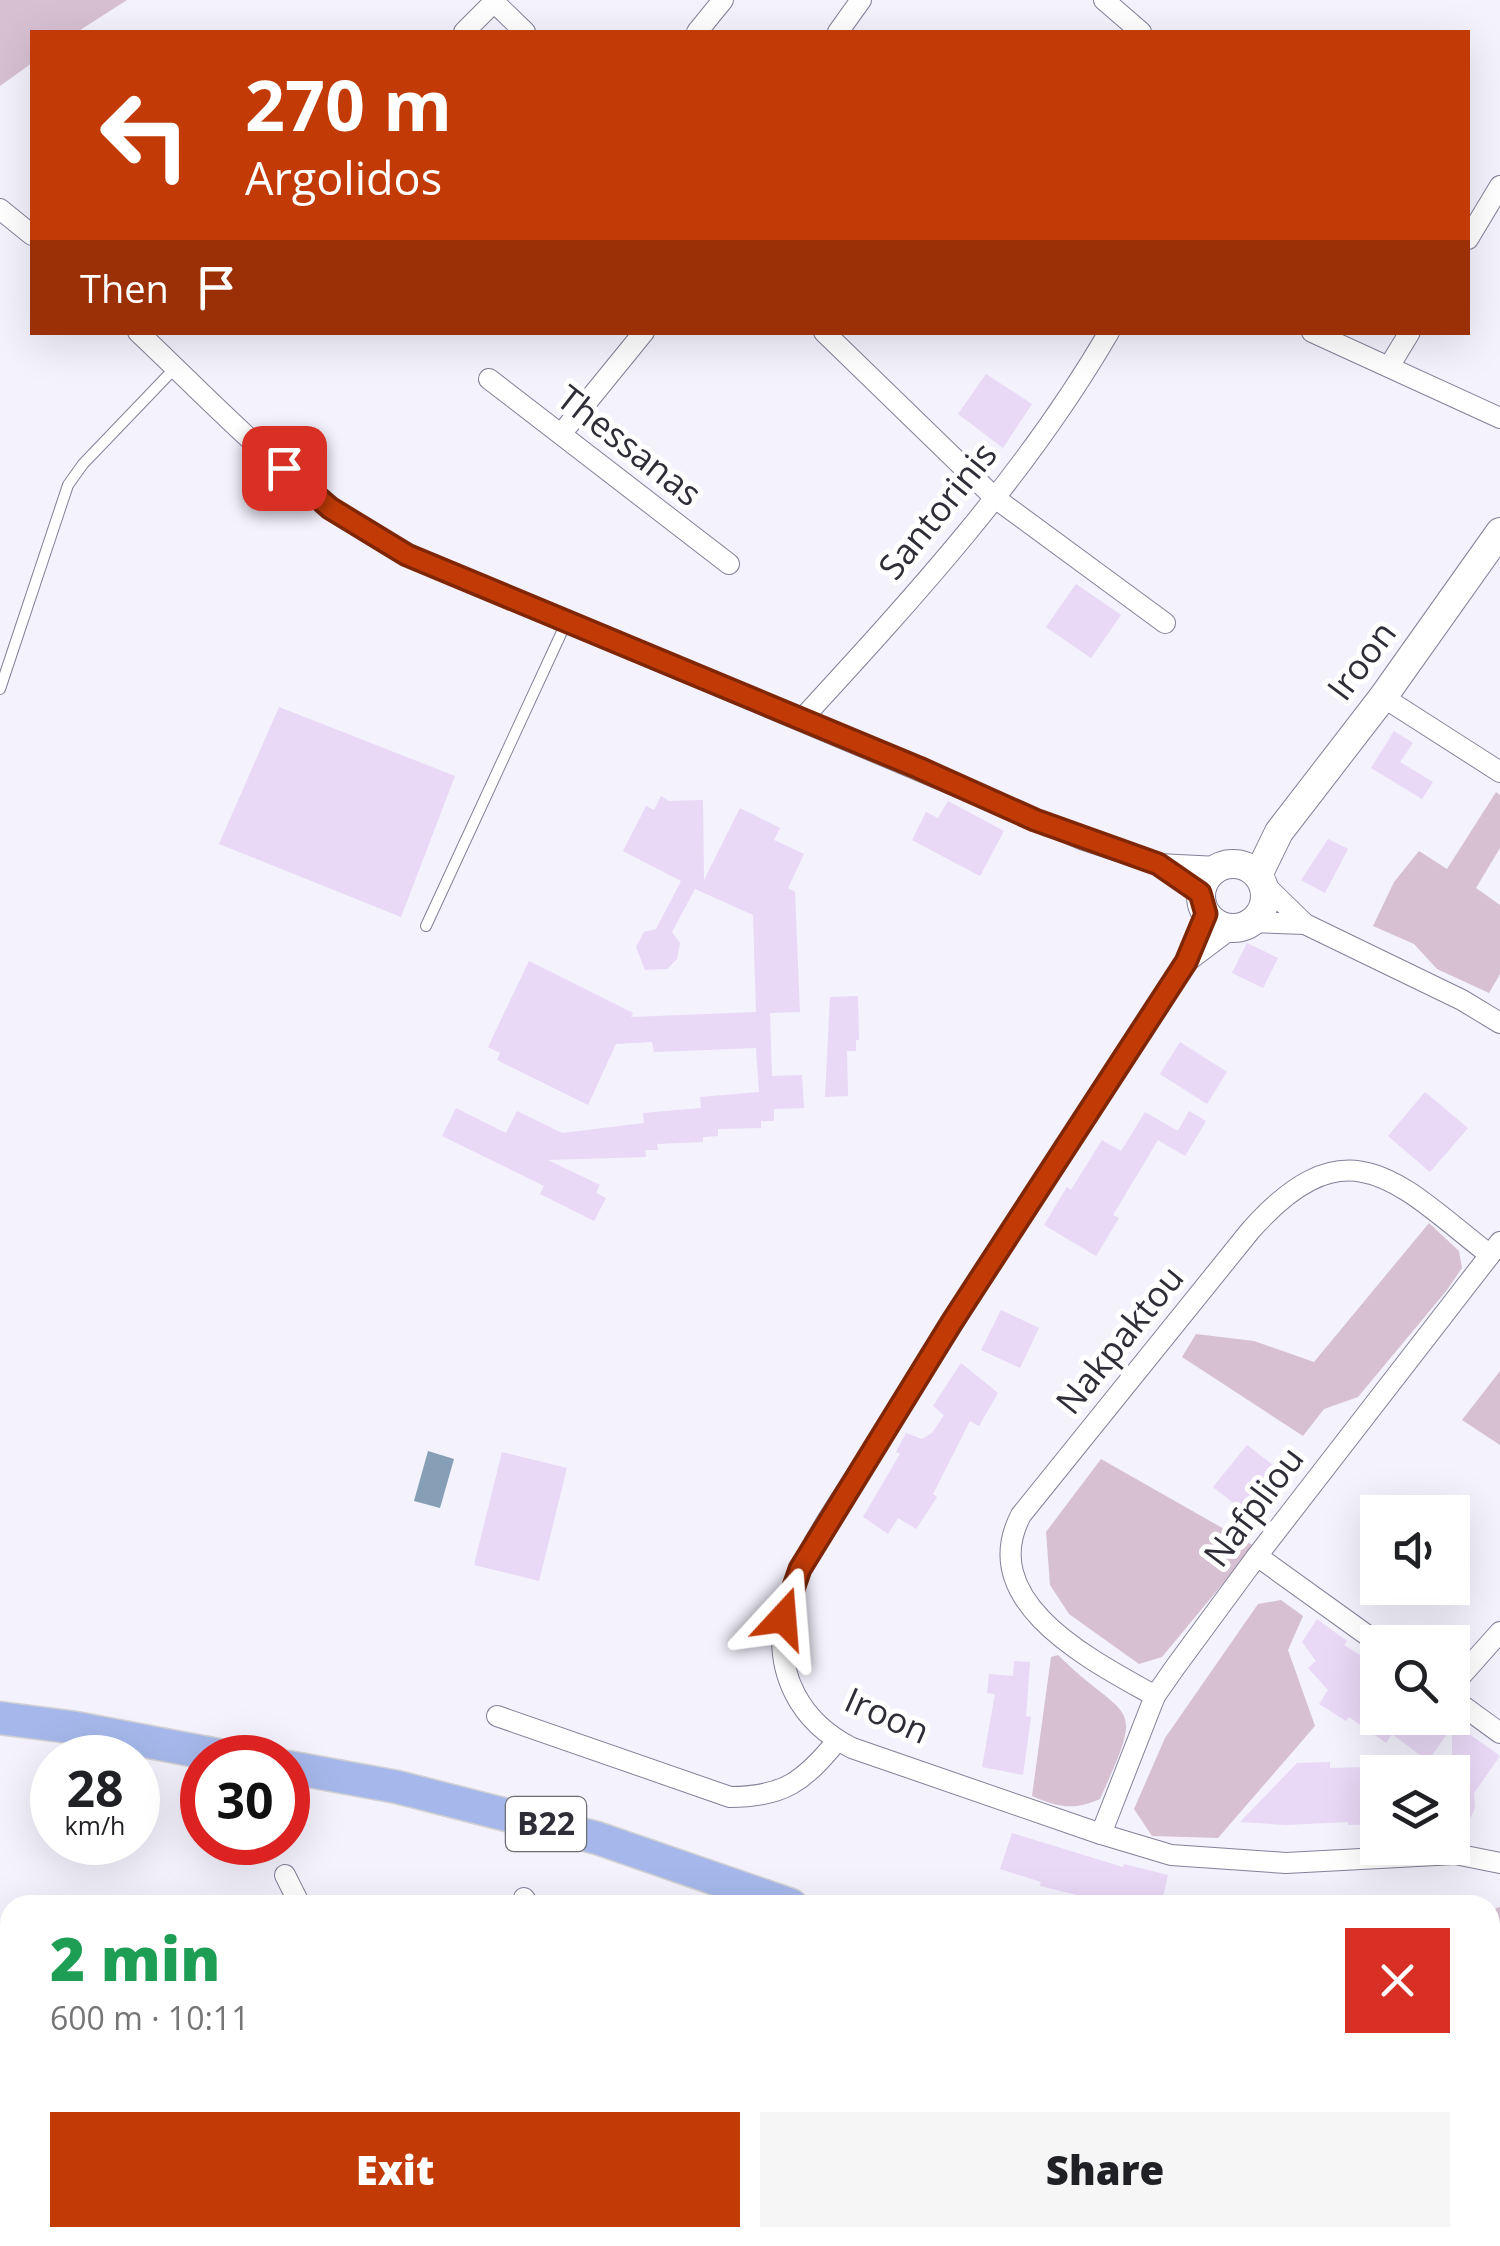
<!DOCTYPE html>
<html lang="en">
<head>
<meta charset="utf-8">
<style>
	:root { --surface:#fff; --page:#f6f6f6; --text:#202124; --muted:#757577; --accent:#c23b07 }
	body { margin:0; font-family:"Open Sans",sans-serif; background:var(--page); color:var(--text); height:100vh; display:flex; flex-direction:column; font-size:38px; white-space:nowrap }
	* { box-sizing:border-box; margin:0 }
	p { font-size:32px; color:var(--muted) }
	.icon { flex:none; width:55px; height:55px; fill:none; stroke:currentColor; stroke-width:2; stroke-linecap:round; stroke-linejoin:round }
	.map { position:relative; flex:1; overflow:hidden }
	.drawer { position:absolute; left:0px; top:1895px; width:1500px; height:352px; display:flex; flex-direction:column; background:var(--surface); border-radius:30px 30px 0 0; box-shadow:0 10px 40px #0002 }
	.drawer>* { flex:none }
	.hud { position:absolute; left:30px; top:30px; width:1440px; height:305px; border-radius:0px; box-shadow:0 10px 40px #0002; background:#c23b07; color:#fff; overflow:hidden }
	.tools { position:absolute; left:1360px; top:1495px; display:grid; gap:20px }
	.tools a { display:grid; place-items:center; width:110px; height:110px; border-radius:0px; background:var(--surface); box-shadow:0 10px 40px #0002; font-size:50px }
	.speed { position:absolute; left:30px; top:1735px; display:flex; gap:20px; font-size:50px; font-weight:700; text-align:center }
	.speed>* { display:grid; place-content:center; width:130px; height:130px; border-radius:50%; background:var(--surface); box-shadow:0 10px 40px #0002; line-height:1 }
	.speed small { font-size:25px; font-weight:400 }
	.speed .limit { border:15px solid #d22; background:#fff; color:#111 }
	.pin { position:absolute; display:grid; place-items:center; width:85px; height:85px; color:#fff; margin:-42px; border-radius:20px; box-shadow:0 5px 15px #0006 }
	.me { position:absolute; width:110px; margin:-55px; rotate:19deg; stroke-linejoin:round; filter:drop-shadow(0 0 8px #0008) }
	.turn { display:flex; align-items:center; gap:35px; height:210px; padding:0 50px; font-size:45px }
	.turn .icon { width:130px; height:130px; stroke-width:2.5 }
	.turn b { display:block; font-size:70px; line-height:85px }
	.then { display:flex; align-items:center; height:95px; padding:0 50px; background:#0003; gap:20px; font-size:38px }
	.round { display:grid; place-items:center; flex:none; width:105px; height:105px; border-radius:0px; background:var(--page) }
	.headline { display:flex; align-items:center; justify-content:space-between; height:170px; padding:0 50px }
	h1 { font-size:60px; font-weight:800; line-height:75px; color:#1e9e55 }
	.button { display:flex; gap:20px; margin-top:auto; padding:20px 50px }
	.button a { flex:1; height:115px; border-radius:0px; background:var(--accent); color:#fff; font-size:40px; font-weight:800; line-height:115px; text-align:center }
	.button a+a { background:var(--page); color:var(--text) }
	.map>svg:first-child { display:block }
</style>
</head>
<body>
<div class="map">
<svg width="1500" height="2246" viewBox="0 0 1500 2246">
	<rect width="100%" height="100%" fill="#f3f2fd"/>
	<g fill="#d7c0d2">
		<path d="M0 0H127L77 32H32V63L0 86Z"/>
		<path d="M1496 792 1500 795V848L1476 888 1500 905V974L1489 993 1437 969 1414 944 1373 926 1394 882 1419 851 1447 869Z"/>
		<path d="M1429 1223 1459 1251 1462 1268 1447 1290 1358 1397 1324 1409 1303 1436 1182 1357 1196 1334 1254 1341 1314 1362Z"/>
		<path d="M1500 1371V1445L1462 1420Z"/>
		<path d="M1101 1459 1254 1546 1162 1657 1139 1664 1069 1614 1050 1585 1046 1532Z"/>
		<path d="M1281 1600 1303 1616 1288 1650 1315 1726 1218 1838 1152 1836 1134 1809 1165 1738 1258 1604Z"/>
		<path d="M1058 1655C1129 1725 1147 1695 1100 1799 1074 1811 1057 1807 1032 1796L1051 1657Z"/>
		<path d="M1500 1907V2246H1410L1401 2238H1490V1910Z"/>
		<path d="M408 2238 889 2240 927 2238 925 2246H411Z"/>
	</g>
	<path fill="#869fb6" d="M428 1451 454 1459 440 1508 414 1501Z"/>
	<g fill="#e9d8f6">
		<path d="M986 374 1032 404 1003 448 958 414Z"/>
		<path d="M1076 584 1121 615 1091 658 1046 627Z"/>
		<path d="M279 707 455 776 401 917 219 844Z"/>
		<path d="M1394 731 1413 743 1400 762 1433 782 1422 799 1371 768Z"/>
		<path d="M661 796 669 801 703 800 704 880 740 808 780 828 774 840 804 854 788 888 795 892 800 1012 770 1013 772 1076 802 1075 804 1108 774 1109V1121H761V1128L718 1129V1136L703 1137V1142L657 1144 658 1150H645L646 1157 548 1160 600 1185 596 1193 606 1198 594 1221 540 1194 544 1186 442 1136 456 1108 506 1133 517 1111 562 1133 644 1123 643 1113 701 1108 700 1097 759 1092 756 1048 654 1052 652 1042 616 1044 588 1105 497 1060 500 1053 488 1047 529 961 633 1013 631 1017 756 1012 753 915 695 889 672 932 680 943 677 959 667 969 645 970 636 947 644 932 656 929 681 881 623 851 646 806 654 810Z"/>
		<path d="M948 801 1004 831 980 876 912 840 926 812 938 818Z"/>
		<path d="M1328 839 1348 849 1325 893 1301 880Z"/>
		<path d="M1247 943 1278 958 1263 988 1232 973Z"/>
		<path d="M858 996 859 1040H856V1051H847L848 1096 825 1097 830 997Z"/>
		<path d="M1180 1042 1227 1072 1207 1104 1160 1074Z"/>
		<path d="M1425 1092 1468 1128 1430 1172 1388 1136Z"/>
		<path d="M1189 1111 1206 1121 1185 1156 1158 1140 1113 1215 1119 1218 1096 1256 1044 1225 1067 1187 1071 1190 1102 1140 1121 1151 1145 1112 1178 1131Z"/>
		<path d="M1001 1310 1039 1328 1020 1368 981 1350Z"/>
		<path d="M961 1363 998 1393 979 1426 970 1421 933 1494 937 1497 916 1529 898 1518 888 1534 863 1517 900 1454 896 1452 906 1433 922 1439 932 1433 944 1415 933 1406Z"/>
		<path d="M1247 1445 1277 1468 1244 1511 1213 1487Z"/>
		<path d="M502 1452 567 1468 539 1581 474 1565Z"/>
		<path d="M1317 1619 1347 1641 1344 1645 1378 1666V1718H1455L1458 1719 1455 1724 1500 1756 1474 1793 1475 1808 1468 1824H1452V1727L1428 1761 1392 1734 1386 1743 1349 1717 1346 1721 1319 1704 1328 1690 1308 1668 1316 1661 1302 1642Z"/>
		<path d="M1014 1661 1030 1662 1026 1716 1031 1717 1023 1775 982 1767 995 1694 987 1693 989 1674 1013 1676Z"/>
		<path d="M1330 1762V1768L1373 1767 1375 1824 1348 1825V1822L1286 1825 1240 1822 1297 1763Z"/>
		<path d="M1012 1833 1123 1867 1124 1864 1168 1875 1161 1905 1147 1901 1146 1905H1118L1040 1886 1041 1882 1000 1869Z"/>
	</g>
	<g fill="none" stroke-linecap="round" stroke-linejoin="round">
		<defs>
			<g id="lane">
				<path d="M0 689 68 485 83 464 175 368"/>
				<path d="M426 926 566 623"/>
				<path d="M560 2246 566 2238"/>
			</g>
			<g id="street">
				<path d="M492 0 525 32"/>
				<path d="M1104 0 1141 32"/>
				<path d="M464 32 494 2"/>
				<path d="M697 32 723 0"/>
				<path d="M838 32 861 0"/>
				<path d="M0 209 32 235"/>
				<path d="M1468 239 1500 186"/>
				<path d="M138 332C222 411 303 502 407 555L1084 840 1158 864 1218 867"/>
				<path d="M824 332 995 498 1165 623"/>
				<path d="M1312 332 1500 418"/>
				<path d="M1390 365 1410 332"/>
				<path d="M489 379 729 564"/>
				<path d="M561 434 644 332"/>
				<path d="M1383 697 1500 772"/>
				<path d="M802 719C913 598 1026 475 1109 332"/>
				<path d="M1161 866 1200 893"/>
				<path d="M1264 884 1305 924 1462 1000 1500 1023"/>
				<path d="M1205 913 1186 962C1083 1119 981 1277 882 1437 852 1484 792 1564 784 1617 775 1674 800 1722 852 1748L1101 1834 1171 1855 1286 1863 1455 1854 1500 1863"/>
				<path d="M1252 922 1305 924"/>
				<path d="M1188 961 1232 928"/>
				<path d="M1257 1556 1378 1643"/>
				<path d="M1452 1686 1500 1632"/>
				<path d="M1155 1696C1093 1661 975 1603 1021 1515L1250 1231C1349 1119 1399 1184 1490 1255"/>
				<path d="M1452 1698 1500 1733"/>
				<path d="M497 1716 730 1797C784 1797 804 1781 837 1741"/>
				<path d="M1101 1834 1155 1696 1176 1666 1257 1556 1500 1242"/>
				<path d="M285 1875 300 1905"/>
				<path d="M524 1898 529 1905"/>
				<path d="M1490 2129 1500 2108"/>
				<path d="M0 2223 10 2218"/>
				<path d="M300 2238 304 2246"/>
			</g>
			<g id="secondary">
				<circle cx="1233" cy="896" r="32"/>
				<path d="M1258 875 1279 832 1383 697 1500 532"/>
			</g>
			<g id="primary">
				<path d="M0 1718 70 1727 234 1758"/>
				<path d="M288 1767 397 1787 597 1838 791 1905"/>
				<path d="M1490 2174 1500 2178"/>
			</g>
		</defs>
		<use href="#lane" stroke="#838199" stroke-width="12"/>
		<use href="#street" stroke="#838199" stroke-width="22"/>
		<use href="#secondary" stroke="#838199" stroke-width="30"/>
		<use href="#primary" stroke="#d1d1d3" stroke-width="35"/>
		<use href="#lane" stroke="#fff" stroke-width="10"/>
		<use href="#street" stroke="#fff" stroke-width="20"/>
		<use href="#secondary" stroke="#fff" stroke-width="28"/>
		<use href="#primary" stroke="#a6b8eb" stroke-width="32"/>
	</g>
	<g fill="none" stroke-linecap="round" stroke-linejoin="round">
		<defs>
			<path id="route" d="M284 468 330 508 407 555 919 768 1035 820 1158 864 1200 893 1206 914 1186 962 952 1322 800 1569 783 1618"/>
		</defs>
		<use href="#route" stroke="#7e2605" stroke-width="25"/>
		<use href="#route" stroke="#c23b07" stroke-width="18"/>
	</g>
	<g text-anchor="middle" stroke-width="10" stroke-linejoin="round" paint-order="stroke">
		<rect fill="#fff" stroke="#6d6d74" stroke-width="2.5" x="506" y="1797" width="80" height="54" rx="8"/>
		<g font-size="32" font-weight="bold" fill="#2f2e38">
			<text x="546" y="1835">B22</text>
		</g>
		<g font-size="35" fill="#2f2e38" stroke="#fff">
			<text transform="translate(629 446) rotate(38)" y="12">Thessanas</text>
			<text transform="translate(938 511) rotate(-51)" y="12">Santorinis</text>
			<text transform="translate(1362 661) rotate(-53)" y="12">Iroon</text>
			<text transform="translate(1120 1340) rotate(-51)" y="12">Nakpaktou</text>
			<text transform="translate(1254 1507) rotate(-53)" y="12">Nafpliou</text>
			<text transform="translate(887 1716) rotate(24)" y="12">Iroon</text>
		</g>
	</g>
</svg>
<div class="tools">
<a><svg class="icon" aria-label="sound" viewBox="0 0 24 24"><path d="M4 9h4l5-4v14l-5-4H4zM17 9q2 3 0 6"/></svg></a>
<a><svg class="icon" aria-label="search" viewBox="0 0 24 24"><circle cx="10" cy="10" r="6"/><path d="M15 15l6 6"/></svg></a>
<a><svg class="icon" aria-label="layers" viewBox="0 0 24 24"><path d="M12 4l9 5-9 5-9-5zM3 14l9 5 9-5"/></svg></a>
</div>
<div class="speed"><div>28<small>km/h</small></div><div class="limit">30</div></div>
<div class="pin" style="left:284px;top:468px;background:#d93025"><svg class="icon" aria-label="arrive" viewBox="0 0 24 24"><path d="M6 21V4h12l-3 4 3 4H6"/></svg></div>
<svg class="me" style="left:783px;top:1618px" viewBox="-20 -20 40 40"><path d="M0-17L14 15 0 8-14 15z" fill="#c23b07" stroke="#fff" stroke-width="4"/></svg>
<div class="hud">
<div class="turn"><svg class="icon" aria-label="left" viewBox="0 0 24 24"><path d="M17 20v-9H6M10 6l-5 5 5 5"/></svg><div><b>270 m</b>Argolidos</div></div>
<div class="then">Then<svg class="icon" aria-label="arrive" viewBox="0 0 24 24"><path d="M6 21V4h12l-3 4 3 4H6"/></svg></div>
</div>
<section class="drawer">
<div class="headline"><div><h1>2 min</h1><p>600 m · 10:11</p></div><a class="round" style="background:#d93025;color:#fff"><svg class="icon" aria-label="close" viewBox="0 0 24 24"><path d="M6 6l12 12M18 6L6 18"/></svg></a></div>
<div class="button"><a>Exit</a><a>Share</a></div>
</section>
</div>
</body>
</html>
